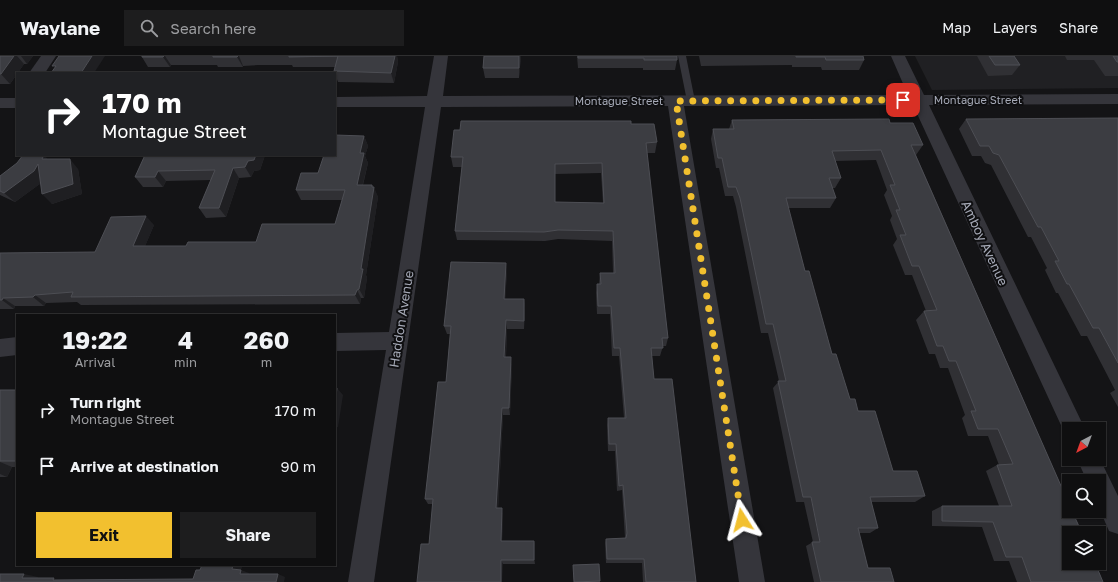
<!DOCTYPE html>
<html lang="en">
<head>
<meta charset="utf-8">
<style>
	:root { --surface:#0f0f10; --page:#1d1d1e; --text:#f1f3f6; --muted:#9b9c9f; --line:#2f2f30; --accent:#f2c02f }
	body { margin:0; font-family:"Golos Text",sans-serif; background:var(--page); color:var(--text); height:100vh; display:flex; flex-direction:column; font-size:15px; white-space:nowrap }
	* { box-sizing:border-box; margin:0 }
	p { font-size:13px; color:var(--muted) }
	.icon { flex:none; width:22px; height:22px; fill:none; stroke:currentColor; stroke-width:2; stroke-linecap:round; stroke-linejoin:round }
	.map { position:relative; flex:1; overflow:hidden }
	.details { position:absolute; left:16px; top:258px; width:320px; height:252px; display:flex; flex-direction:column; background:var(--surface); border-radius:0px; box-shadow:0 1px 3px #0004,0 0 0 1px var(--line) }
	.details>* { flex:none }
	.banner { position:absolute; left:16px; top:16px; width:320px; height:84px; border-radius:0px; box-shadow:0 1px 3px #0004,0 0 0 1px var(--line); background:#202124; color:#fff; overflow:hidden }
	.needle { width:26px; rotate:221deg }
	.buttons { position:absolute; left:1062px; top:366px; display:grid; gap:8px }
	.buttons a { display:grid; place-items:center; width:44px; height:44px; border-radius:0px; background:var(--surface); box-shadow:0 1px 3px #0004,0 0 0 1px var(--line); font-size:20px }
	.pin { position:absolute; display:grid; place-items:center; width:34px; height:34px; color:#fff; margin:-17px; border-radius:8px; box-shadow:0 2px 6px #0006 }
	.me { position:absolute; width:44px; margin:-22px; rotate:351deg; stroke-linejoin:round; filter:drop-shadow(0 0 3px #0008) }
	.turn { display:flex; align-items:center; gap:14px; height:84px; padding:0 20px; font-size:18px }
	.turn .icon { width:52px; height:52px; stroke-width:2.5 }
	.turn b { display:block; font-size:28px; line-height:34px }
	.eta { display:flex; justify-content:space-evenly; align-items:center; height:68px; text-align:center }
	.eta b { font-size:24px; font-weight:700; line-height:28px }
	.action { display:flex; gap:8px; margin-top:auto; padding:8px 20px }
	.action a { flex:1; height:46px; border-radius:0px; background:var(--accent); color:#111; font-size:16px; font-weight:700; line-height:46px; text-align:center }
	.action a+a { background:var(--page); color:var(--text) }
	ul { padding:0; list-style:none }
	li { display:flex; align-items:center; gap:12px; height:56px; padding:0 20px }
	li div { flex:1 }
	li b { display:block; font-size:15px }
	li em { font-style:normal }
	header { display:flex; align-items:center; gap:24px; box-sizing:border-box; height:56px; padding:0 20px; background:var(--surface); border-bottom:1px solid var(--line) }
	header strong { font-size:19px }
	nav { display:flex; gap:22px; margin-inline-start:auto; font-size:14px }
	.search { width:280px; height:36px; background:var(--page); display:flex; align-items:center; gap:10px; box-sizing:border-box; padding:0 14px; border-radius:0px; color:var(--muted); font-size:15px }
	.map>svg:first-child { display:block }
</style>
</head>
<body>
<header>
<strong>Waylane</strong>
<div class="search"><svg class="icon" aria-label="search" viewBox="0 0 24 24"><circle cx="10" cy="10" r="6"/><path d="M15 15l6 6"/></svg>Search here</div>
<nav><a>Map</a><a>Layers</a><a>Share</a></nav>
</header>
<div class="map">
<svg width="1118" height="526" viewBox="0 0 1118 526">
	<rect width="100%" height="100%" fill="#141416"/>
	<path fill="#202023" d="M915 0H1118V32L932 34Z"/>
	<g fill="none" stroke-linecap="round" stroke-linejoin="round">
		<path fill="#35353b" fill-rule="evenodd" d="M678 0H686L695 45 694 47 691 48 687 45Z"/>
		<g fill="#35353b" fill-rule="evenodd">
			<path d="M41 0H56L45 17H29Z"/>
			<path d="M434 0H448L443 40 908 39 891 0H905L924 39 1118 38V48L929 49 1085 373H1069V382L1066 380 913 49 684 50 765 526H739L668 50 441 51 374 526H348L386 294 335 295V277L389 276 425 51H335V41L427 40Z"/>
			<rect x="0" y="42" width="17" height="10"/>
			<path d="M17 281V299L0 301V283Z"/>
			<path d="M1099 401 1118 440V478L1109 475 1099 452V425H1087L1077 403H1099Z"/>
		</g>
	</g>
	<g fill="#303034" fill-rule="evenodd">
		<path d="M0 0H33L27 8H24L10 28H0Z"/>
		<path d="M142 0H397L398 6 394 27 338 26 334 15 335 11H293L292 9H258L243 10V11H218L217 9H171L170 11H148L142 1Z"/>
		<path d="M484 0H521L519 22H485L483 12Z"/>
		<path d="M577 0H677V4L675 14H643V12H578Z"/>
		<path d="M699 0H863L864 4 859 14H822L821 11H792V9L701 10Z"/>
		<path d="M977 0H1014L1020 9 1012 19 988 20Z"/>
		<path d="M1065 0H1118V20H1105L1094 4H1067Z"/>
		<path d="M1118 62V351L1110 337 1115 334 1087 280H1081L1058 237H1056L1045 214 1047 212 1031 181H1028L991 109 985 107 981 100H972L959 73 966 63Z"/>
		<path d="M732 64 890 67 923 89 916 99 1103 526H1017L1009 505H994L982 471 932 470V455L942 450H999L986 415 997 409H999L988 380H968L962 362 965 359 948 312H940L935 298H929L916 264 924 255H926L912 219H905L893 189 897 183 890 164 892 160 884 139 887 134 876 104 835 105 841 122 835 132H832L836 142 830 152H788L805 215 832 298 850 343 858 355 893 415 925 440 915 446H871L878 472 870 477H859L868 512 894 526H814L806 490 813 486 804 446H796L773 332 779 325 768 277H761L736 151 733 140H725L719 112H716L711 83 713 73H729Z"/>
		<path d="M631 68 657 86 655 97H647L668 282 666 290H663L660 300H652L654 323 696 526H643L642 507H606L605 487 606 483 625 482 622 434 617 435 615 395H608L607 369 608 362H624L619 300H612L610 258H597L596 237 597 228H599L600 217H613L612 185 558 183 545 185 457 184 455 175 462 111H453L451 101ZM601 117 603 147 555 146V118Z"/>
		<path d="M364 80 368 90 365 100 368 107 363 129H372L378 141 366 219 367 222 364 242H361L360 248 81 249 77 246 46 247 44 250H15L14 253H0V197L95 196 154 169 145 190H186L256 186 335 168 342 144H301L296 134Z"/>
		<path d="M44 99 47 103 78 113 82 138 52 148 41 127 15 146 0 139V120Z"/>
		<path d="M145 99H265L260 114 254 115 251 121 239 122 226 161 206 162 199 152 211 124 166 125 163 131H143L135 121Z"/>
		<path d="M507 216 505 243H524L525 252 524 273H507L506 301 512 309 510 359H503L498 452 503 458 502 485H534L535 490V508H503L429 488 433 448H428L425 443 446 326 450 278H447L444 270Z"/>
		<path d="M0 334H17V411H12L7 421H0Z"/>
		<path d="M573 509 600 525V526H574Z"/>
	</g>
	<g fill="#1f1f22">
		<path d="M14 0H17L24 8 10 28 1 18Z"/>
		<path d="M21 0H33L27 8Z"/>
		<path d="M92 0H105L94 17H81Z"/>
		<path d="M164 0H165L171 9 170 11 163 1Z"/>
		<path d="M238 0H239L243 10V11L237 1Z"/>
		<path d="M395 0H397L398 6 394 27 391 17Z"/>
		<path d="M519 0H521L519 22Z"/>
		<path d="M364 80 368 90 365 100 368 107 360 139 357 129 360 97Z"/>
		<path d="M44 99 53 109 42 103Z"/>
		<path d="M256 99H265L260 114 254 115 251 121 245 111 248 105Z"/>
		<path d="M70 103 78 113 82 138 52 148 42 138Z"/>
		<path d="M38 108 44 125 15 146 4 137Z"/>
		<path d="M233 112 239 122 226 161 219 152Z"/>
		<path d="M158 115 166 125 163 131 155 121Z"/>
		<path d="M372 129 374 133V131L378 141 366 219 367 222 364 242 359 233 361 213Z"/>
		<path d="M146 160 154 169 141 200 133 190Z"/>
		<path d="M506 207 507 216 505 252 504 243Z"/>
		<path d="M357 234 361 242 360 248 355 239Z"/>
		<path d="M35 239 46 247 44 250 33 241Z"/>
		<path d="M3 242 15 250 14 253 2 244Z"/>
		<path d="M524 243 525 252 524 273Z"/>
		<path d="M506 264 507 273 505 309 504 301Z"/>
		<path d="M511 301 512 309 510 359 509 352Z"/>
		<path d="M337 332 343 339 338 371 335 372V348Z"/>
		<path d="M502 352 503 359 498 458 496 452Z"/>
		<path d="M0 406 12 411 7 421 0 418Z"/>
		<path d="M502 452 503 458 502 489 501 485Z"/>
		<path d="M534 485 535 490V508L534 504Z"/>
		<path d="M501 504 503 508 502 526H501Z"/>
		<path d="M233 509H243L241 514 249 517 248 522 240 518 232 513Z"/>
		<path d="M24 518 38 521 36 526 22 522Z"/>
		<path d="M278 518 285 521 284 526H276Z"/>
	</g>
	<g fill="#3c3d42" stroke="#4d4e54" fill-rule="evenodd">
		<path d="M0 0H14L1 18H0Z"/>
		<path d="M59 0H92L81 17H51L56 10H52Z"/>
		<path d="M142 0H164L163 1H142Z"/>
		<path d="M213 0H238L237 1H213Z"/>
		<path d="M289 0H395L391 17 334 15 338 0 289 1Z"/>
		<path d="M484 0H519V12H483Z"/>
		<path d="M578 0H677V4H644V2H578Z"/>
		<path d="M796 0H863L864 4H826L825 1H796Z"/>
		<path d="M989 0H1014L1020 9H995Z"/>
		<path d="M1113 0H1118V6H1117Z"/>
		<path d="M1118 62V307L1099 272H1093L1069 228H1067L1055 205H1059L1041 171H1038L999 99 993 97 989 90H980L966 63Z"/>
		<path d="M889 63 890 67H913L923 89H911L1069 448V455H1072L1082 477H1069V507H1095L1103 526H1031L1022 501H1006L993 466 942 465V450H1012L997 409 1013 408 998 373H978L971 355H976L956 305H949L943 290H937L924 255 937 254 919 210H912L900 179H906L896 154H900L890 129H895L881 94 832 95 841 122H829L836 142H786L805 215H809L832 298H836L850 343H855L858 355H875L893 415H917L925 440 870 441 878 472H858L868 512H890L894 526H821L812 486H820L811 441H803L778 325H786L773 268H766L740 142 736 131H728L722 102H718L713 73H734L732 64Z"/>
		<path d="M461 65H631V68H654L657 86 646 87 668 282H662L663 292H651L654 323H672L696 526H646L644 503H607L606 483 626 482 627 477 623 429 619 430 616 388H609L608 362H626L620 292H614L611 250H598L597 228H601L600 217H615L613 175 558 174 544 176 455 175 463 101H451L454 74H460ZM602 107 604 147 555 146V108Z"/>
		<path d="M335 79 364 80 360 97H364L357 129H372V131H374L361 213H363L359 233 357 234 355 239 71 241 73 236 35 239 33 241 3 242 2 244H0V197L95 196 111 161 146 160 133 190H186L188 186H256L262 168H335L345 134H296L301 117H318L324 99H335Z"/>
		<path d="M23 99H44L42 103H70L73 128 42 138 38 108 34 115 4 137 0 135V120L17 107Z"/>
		<path d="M145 99H256L254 104 248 105 245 111 233 112 219 152H199L215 114 158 115 155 121H135Z"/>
		<path d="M451 206 506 207 504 243H524V265L506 264 504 301H511L509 352H502L496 452H502L501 485H534V504H501V526H417L421 488H429L433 443H425L438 326H446L451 270H444Z"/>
		<path d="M335 332H337L335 348Z"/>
		<rect x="0" y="334" width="17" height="71"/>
		<path d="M599 508 600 525 574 526 573 509Z"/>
		<path d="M202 509H233L232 513 241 514 240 518H278L276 526H0V518H24L22 522H54L53 524 193 523 196 514H200Z"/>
	</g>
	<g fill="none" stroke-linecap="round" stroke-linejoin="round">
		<path stroke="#f2c02f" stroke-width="7" stroke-dasharray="0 12.6" d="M742 464 676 45 903 44"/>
	</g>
	<g text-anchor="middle" stroke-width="4" stroke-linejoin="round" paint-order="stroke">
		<g font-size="11" fill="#a5a9b6" stroke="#0f0f11">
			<text x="978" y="48">Montague Street</text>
			<text x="619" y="49">Montague Street</text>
		</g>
		<g font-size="13" fill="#a5a9b6" stroke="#0f0f11">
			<text transform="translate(985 187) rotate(65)" y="5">Amboy Avenue</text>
			<text transform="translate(401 263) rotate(-81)" y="5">Haddon Avenue</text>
		</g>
	</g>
</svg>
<div class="buttons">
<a><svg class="needle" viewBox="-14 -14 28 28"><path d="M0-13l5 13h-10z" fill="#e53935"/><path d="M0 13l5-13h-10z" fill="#9b9c9f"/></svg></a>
<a><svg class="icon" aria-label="search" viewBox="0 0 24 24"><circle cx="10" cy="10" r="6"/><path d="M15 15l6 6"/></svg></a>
<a><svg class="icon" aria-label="layers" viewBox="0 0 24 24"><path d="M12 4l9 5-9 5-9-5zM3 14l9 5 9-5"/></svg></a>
</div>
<div class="pin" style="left:903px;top:44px;background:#d93025"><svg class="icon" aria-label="arrive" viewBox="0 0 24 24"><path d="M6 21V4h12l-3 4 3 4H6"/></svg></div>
<svg class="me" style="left:742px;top:464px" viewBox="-20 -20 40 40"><path d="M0-17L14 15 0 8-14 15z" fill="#f2c02f" stroke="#fff" stroke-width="4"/></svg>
<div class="banner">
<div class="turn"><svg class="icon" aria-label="right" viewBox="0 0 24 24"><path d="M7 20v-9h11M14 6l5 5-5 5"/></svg><div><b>170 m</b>Montague Street</div></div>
</div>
<section class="details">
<div class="eta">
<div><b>19:22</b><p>Arrival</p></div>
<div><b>4</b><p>min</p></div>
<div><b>260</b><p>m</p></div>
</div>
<ul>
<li><svg class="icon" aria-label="right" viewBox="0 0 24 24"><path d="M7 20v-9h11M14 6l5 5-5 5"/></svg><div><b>Turn right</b><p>Montague Street</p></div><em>170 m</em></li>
<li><svg class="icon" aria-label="arrive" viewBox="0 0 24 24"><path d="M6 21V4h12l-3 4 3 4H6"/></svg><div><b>Arrive at destination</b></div><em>90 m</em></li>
</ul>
<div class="action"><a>Exit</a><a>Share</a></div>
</section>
</div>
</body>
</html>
